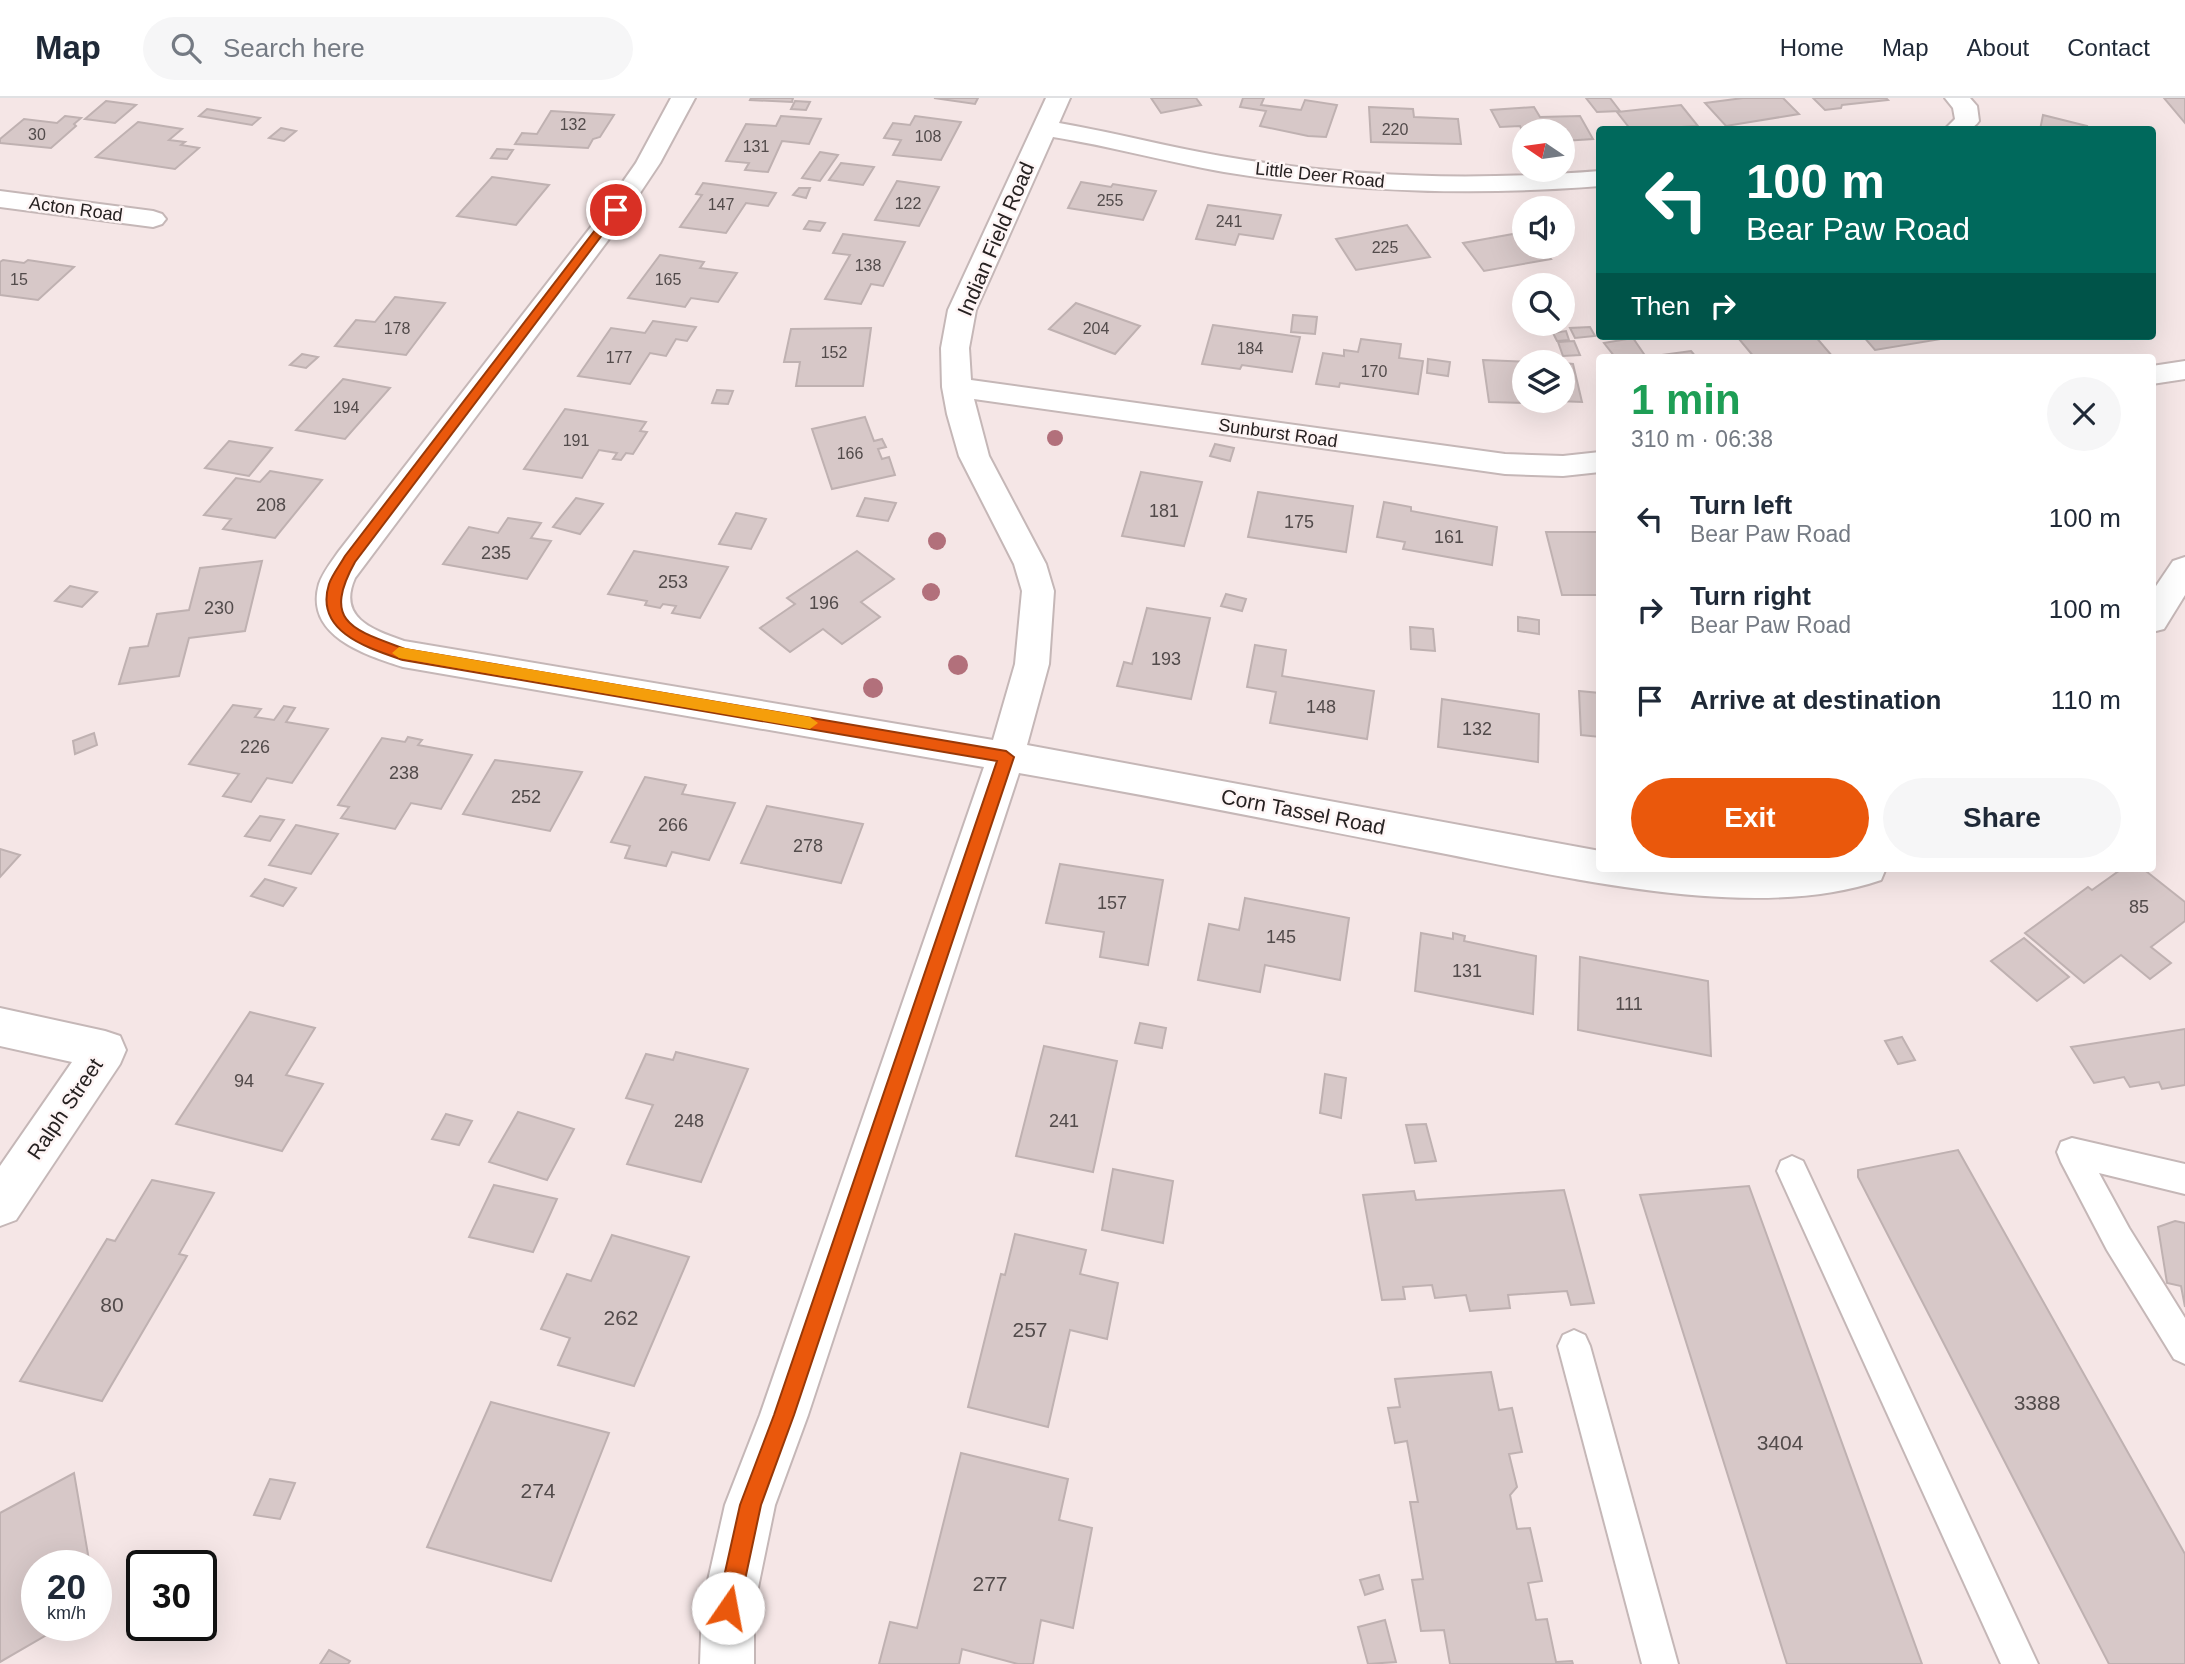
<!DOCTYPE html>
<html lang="en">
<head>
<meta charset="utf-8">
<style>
	:root { --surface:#fff; --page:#f6f6f7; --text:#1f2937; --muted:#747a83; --line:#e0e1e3; --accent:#ea580c }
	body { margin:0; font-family:Helvetica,sans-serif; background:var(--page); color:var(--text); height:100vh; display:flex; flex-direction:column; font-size:26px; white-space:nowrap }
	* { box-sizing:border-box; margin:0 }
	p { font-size:23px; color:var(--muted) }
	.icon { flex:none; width:38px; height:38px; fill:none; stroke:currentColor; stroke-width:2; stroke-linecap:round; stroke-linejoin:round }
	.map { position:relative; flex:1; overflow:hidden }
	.sheet { position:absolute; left:1596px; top:256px; width:560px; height:518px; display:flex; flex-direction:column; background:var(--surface); border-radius:7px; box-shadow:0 7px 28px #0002 }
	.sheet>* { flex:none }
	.top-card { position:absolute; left:1596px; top:28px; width:560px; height:214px; border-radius:7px; box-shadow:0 7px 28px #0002; background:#00695c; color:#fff; overflow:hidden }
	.needle { width:46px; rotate:283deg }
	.tools { position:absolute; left:1512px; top:21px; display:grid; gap:14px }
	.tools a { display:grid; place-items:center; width:63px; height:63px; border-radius:50%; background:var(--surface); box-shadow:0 7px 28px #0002; font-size:35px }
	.speed { position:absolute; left:21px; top:1452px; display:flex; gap:14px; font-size:35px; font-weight:700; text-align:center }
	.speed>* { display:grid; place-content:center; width:91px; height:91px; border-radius:50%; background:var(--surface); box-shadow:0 7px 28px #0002; line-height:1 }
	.speed small { font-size:18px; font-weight:400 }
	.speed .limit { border:4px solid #111; border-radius:10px; background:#fff; color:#111 }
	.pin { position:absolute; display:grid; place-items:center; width:60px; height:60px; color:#fff; margin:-30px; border:4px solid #fff; border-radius:50%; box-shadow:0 2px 7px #0007 }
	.me { position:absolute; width:77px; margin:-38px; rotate:12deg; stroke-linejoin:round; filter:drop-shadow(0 0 5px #0008) }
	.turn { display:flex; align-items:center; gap:24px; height:147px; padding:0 35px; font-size:32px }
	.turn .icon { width:91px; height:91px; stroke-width:2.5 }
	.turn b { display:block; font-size:49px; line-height:60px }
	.then { display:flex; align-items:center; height:66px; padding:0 35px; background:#0003; gap:14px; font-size:26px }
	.round { display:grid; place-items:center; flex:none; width:74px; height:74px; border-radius:37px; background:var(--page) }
	.headline { display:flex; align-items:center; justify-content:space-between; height:119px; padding:0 35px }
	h1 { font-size:42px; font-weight:600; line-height:52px; color:#1e9e55 }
	.button { display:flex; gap:14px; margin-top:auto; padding:14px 35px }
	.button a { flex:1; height:80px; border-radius:42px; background:var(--accent); color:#fff; font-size:28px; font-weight:600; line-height:80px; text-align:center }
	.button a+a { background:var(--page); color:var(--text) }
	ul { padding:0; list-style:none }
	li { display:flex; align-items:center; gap:21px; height:91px; padding:0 35px }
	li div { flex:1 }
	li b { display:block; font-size:26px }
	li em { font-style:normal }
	header { display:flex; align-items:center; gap:42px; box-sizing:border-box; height:98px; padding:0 35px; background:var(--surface); border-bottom:2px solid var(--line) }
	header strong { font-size:33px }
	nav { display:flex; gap:38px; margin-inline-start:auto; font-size:24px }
	.search { width:490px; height:63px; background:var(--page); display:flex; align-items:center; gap:18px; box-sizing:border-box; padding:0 24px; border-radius:38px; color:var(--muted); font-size:26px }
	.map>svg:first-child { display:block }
</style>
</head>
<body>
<header>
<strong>Map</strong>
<div class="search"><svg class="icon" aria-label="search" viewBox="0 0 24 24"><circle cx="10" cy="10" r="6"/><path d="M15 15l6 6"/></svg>Search here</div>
<nav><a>Home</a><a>Map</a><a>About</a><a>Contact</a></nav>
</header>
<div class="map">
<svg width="2185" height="1566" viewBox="0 0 2185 1566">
	<rect width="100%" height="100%" fill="#f5e6e6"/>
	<g fill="#d7c8c8" stroke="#bfb1b1" stroke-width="2">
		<path d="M751 0H793L792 4 750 2Z"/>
		<path d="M934 0H978L975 6Z"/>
		<path d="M1151 0H1196L1201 7 1161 15Z"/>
		<path d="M1243 0H1264L1261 7 1301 12 1305 2 1337 7 1326 39 1308 38 1260 28 1266 13 1240 9Z"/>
		<path d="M1586 0H1610L1620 13 1597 14Z"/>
		<path d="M1743 0H1783L1799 16 1726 28 1705 5Z"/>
		<path d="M1813 0H1886L1888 2 1842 7 1841 10 1825 12Z"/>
		<path d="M2164 0H2185V25Z"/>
		<path d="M106 3 136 7 115 25 85 21Z"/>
		<path d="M795 3 810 4 806 12 791 11Z"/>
		<path d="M1681 7 1698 28 1631 32 1617 14Z"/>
		<path d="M1369 9 1413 11 1414 19 1458 21 1461 46 1371 44Z"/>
		<path d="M1534 9 1540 19 1580 18 1593 41 1563 43V33H1524V38L1520 28 1500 29 1491 12Z"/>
		<path d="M207 11 260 20 252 27 199 18Z"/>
		<path d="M551 13 614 17 600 39 593 41 588 50 515 46 522 35 537 36Z"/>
		<path d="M2043 17 2087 28 2086 32H2040Z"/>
		<path d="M65 18 81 20 74 26 76 28 51 50 0 45V41L24 21 57 25Z"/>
		<path d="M781 18 821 21 809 46 782 43 768 74 745 72 749 65 726 63 746 26 776 28Z"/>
		<path d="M915 18 961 24 941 62 893 57 901 42 884 40 893 25 910 27Z"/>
		<path d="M138 24 182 31 169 42 185 44 181 47 199 50 175 71 96 59Z"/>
		<path d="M281 30 296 33 284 43 269 40Z"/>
		<path d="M497 51 513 52 507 61 491 60Z"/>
		<path d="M820 54 838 57 820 83 802 80Z"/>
		<path d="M841 65 874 69 863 87 829 82Z"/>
		<path d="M492 79 549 87 516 127 457 118Z"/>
		<path d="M897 83 939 89 919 128 875 122Z"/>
		<path d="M1081 84 1111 89 1113 86 1156 93 1143 122 1068 110Z"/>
		<path d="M703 85 776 95 768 108 746 105 726 135 680 129 702 97 696 96Z"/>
		<path d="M799 90H810L806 100 793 97Z"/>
		<path d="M1208 107 1281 117 1273 141 1239 136 1235 147 1196 141Z"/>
		<path d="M809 123 825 125 820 133 804 131Z"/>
		<path d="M1407 127 1430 159 1356 172 1336 141Z"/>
		<path d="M1524 134V149H1541L1551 161 1484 173 1463 145Z"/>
		<path d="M843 136 905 144 883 188 871 186 861 206 825 201 850 157 833 155Z"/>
		<path d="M660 157 704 164 700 170 737 175 718 204 691 200 685 209 628 200Z"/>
		<path d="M3 162 24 165 28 162 74 169 38 202 0 197V164Z"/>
		<path d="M395 199 445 205 406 257 335 248 356 222 375 224Z"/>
		<path d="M1076 205 1140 228 1115 256 1049 231Z"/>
		<path d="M1293 217 1317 219 1315 236 1291 234Z"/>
		<path d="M653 223 696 229 687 243 676 241 666 258 650 255 630 286 578 278 611 230 645 235Z"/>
		<path d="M1213 227 1300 239 1292 274 1242 267 1240 271 1202 266Z"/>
		<path d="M1590 229 1595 238 1575 240 1570 230Z"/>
		<path d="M871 230 863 288H796L800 264H784L791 231Z"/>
		<path d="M1566 233 1569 242 1557 243 1553 235Z"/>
		<path d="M1759 238H1815L1833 259H1754L1739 241Z"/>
		<path d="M1863 238H1944L1947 240 1875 252Z"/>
		<path d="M1633 240 1646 259H1615L1604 245Z"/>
		<path d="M1361 241 1401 246 1399 260 1423 263 1418 296 1340 285 1339 289 1316 286 1323 255 1344 258V252L1358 254Z"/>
		<path d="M1574 243 1580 257 1563 258 1558 244Z"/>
		<path d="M1691 253 1696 259H1647Z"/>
		<path d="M302 256 318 259 306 270 290 267Z"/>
		<path d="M1428 261 1450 264 1448 278 1427 275Z"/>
		<path d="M1483 262 1530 264H1524V303L1529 305 1489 304Z"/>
		<path d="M1563 265 1573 266 1582 304 1557 303H1563Z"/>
		<path d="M343 281 390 290 345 341 296 332Z"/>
		<path d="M717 292 733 293 728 306 712 305Z"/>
		<path d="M565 311 646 324 640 333 647 334 633 356 626 355 621 362 613 361 617 355 599 352 582 380 524 371Z"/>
		<path d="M865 319 874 343 882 341 886 349 878 351 882 361 889 359 895 377 832 391 812 331Z"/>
		<path d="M229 343 272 350 249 378 205 370Z"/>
		<path d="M1215 346 1234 350 1230 363 1210 358Z"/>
		<path d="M270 373 322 382 275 440 223 431 231 421 204 417 236 380 260 384Z"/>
		<path d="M1141 374 1202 384 1184 448 1122 438Z"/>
		<path d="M1258 394 1353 408 1346 454 1248 439Z"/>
		<path d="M576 400 603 406 580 436 553 429Z"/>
		<path d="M865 400 896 405 888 423 857 418Z"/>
		<path d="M1384 404 1411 409V413L1497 429 1492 467 1403 451 1405 444 1377 439Z"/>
		<path d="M736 415 766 421 751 451 719 446Z"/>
		<path d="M508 420 541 425 531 440 551 443 527 481 443 466 469 429 498 435Z"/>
		<path d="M1546 434H1600V497H1562Z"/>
		<path d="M634 453 728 469 700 520 672 515 676 508 663 506 660 510 645 507 647 503 608 496Z"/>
		<path d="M857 453 894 481 861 504 880 519 842 546 823 531 790 554 760 530 795 506 787 500Z"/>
		<path d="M262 463 245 533 189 540 179 578 119 586 130 550 148 548 157 516 189 512 200 470Z"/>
		<path d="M70 488 97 494 82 509 55 503Z"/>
		<path d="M1226 496 1246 501 1242 513 1221 508Z"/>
		<path d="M1147 510 1210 520 1191 601 1117 588 1124 564 1132 566Z"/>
		<path d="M1518 519 1539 522V536L1518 533Z"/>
		<path d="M1410 529 1433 531 1435 553 1411 551Z"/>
		<path d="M1255 547 1286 552 1282 578 1374 593 1367 641 1270 625 1276 594 1247 589Z"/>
		<path d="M1579 593 1600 595V639L1581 637Z"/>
		<path d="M1442 601 1539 616 1538 664 1438 649Z"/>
		<path d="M233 607 261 611 255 619 274 622 284 608 295 610 286 624 328 631 292 685 267 680 251 704 223 698 239 676 189 666Z"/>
		<path d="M94 635 97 647 75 656 73 643Z"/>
		<path d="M408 639 422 642 418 647 472 657 441 711 411 705 395 731 341 720 349 709 338 707 382 640 405 644Z"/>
		<path d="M495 662 582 674 550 733 463 716Z"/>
		<path d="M645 679 686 687 682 696 735 705 709 762 672 754 666 768 625 760 630 748 611 744Z"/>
		<path d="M767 708 863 726 841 785 741 765Z"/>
		<path d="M260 718 284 722 270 743 245 738Z"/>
		<path d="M296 727 338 736 311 776 269 767Z"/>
		<path d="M0 751 20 757 0 779Z"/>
		<path d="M1060 766 1163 782 1148 867 1100 859 1104 834 1046 825Z"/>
		<path d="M2123 770H2142L2185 804V823L2151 849 2171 865 2150 881 2121 857 2084 885 2025 835 2088 789 2092 792Z"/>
		<path d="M265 781 296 790 283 808 251 798Z"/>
		<path d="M1245 800 1349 820 1340 882 1265 867 1260 894 1198 882 1209 826 1239 832Z"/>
		<path d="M1421 835 1453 841V835L1465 838 1464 843 1536 858 1533 916 1415 893Z"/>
		<path d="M2024 840 2069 879 2037 903 1991 863Z"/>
		<path d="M1580 859 1708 883 1711 958 1578 932Z"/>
		<path d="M250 914 315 930 286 977 323 986 282 1053 176 1026Z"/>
		<path d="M1140 925 1166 930 1162 950 1135 945Z"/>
		<path d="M2185 931V987L2162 991 2159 984 2130 989 2124 979 2094 985 2071 949Z"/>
		<path d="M1902 939 1915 962 1898 966 1885 943Z"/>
		<path d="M1044 948 1117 963 1093 1074 1016 1058Z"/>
		<path d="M676 954 748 971 701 1084 627 1066 653 1007 626 1000 646 956 673 962Z"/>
		<path d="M1325 976 1346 980 1341 1020 1320 1015Z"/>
		<path d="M518 1014 574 1031 547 1082 489 1064Z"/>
		<path d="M446 1016 472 1023 459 1047 432 1041Z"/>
		<path d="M1426 1026 1436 1063 1415 1065 1406 1027Z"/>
		<path d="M1958 1052 2185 1456V1566H2109L1858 1079V1072Z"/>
		<path d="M1113 1071 1173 1083 1163 1145 1102 1132Z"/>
		<path d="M152 1082 214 1095 179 1156 187 1158 102 1303 20 1283 107 1141 115 1143Z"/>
		<path d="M494 1087 557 1101 533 1154 469 1139Z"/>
		<path d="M1749 1088 1922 1566H1787L1640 1097Z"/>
		<path d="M1564 1092 1594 1205 1571 1207 1567 1193 1508 1197 1510 1210 1470 1213 1466 1197 1435 1200 1432 1187 1403 1189 1405 1201 1382 1202 1363 1097 1414 1093 1416 1102Z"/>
		<path d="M2175 1123 2185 1125V1209L2181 1188 2167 1185 2158 1129Z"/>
		<path d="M1015 1136 1086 1152 1080 1176 1118 1185 1107 1241 1070 1232 1048 1329 968 1309 1001 1176 1005 1177Z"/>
		<path d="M612 1137 689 1159 634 1288 558 1267 570 1240 541 1231 567 1176 591 1183Z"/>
		<path d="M1491 1274 1499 1312 1512 1310 1522 1354 1509 1356 1517 1389 1510 1397 1517 1431 1530 1430 1542 1483 1528 1485 1536 1522 1547 1521 1556 1564 1572 1563 1573 1566H1450L1444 1532 1421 1533 1412 1482 1423 1481 1410 1404H1418L1407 1343 1395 1345 1388 1310 1400 1309 1395 1281Z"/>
		<path d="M491 1304 609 1335 551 1483 427 1449Z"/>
		<path d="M961 1355 1068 1381 1059 1422 1092 1430 1073 1530 1041 1522 1033 1566H1018L962 1551 959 1566H879L890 1524 917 1530Z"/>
		<path d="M74 1375 90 1468H37V1528H62L0 1564V1415Z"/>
		<path d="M270 1381 295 1385 280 1421 254 1417Z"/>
		<path d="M1379 1477 1383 1491 1365 1497 1360 1482Z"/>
		<path d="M1385 1522 1396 1564 1368 1566 1358 1529Z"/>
		<path d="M329 1552 350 1563 348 1566H320Z"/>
	</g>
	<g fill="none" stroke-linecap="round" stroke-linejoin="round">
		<defs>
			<g id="lane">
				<path d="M2072 1040 2185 1066V1096L2099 1075 2129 1130 2185 1220V1266L2174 1261 2107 1152 2061 1064 2057 1054 2061 1044Z"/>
				<path d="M1792 1058 1803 1063 2038 1566H2001L1777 1073 1781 1063Z"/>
				<path d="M1574 1232 1585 1237 1590 1248 1678 1566H1642L1558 1248 1563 1237Z"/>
			</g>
			<g id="street">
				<path d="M671 0H695L660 65 612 137 355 480C337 520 373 532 404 543L993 642 1015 566 1022 493 1014 466 959 358 947 316 942 289 941 250 948 212 1046 0H1070L1059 25C1113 34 1167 49 1221 58 1347 80 1473 83 1600 73V88C1474 98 1349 94 1224 74 1167 64 1110 48 1053 39L976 212 969 250 971 282 1505 356 1563 358 1600 354V374L1563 378 1505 376 974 301 989 358 1046 466 1054 493 1049 566 1027 647 1600 753V770H1886L1881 782C1751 827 1553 776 1420 751 1286 725 1153 698 1019 675L808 1317 775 1407 754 1509V1566H700L702 1509 725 1407 760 1317 984 669 403 569C366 557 304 538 319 486 323 474 332 463 339 453L594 125 636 65Z"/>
				<path d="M1945 0H1970L1977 8 1979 23C1971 35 1958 32 1944 32L1955 21 1953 10Z"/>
				<path d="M0 93 153 113 162 116 166 121 162 126 153 129 0 109Z"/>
				<path d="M2185 263V281L2152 286V268Z"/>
				<path d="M2185 459V497L2164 531 2152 534V494L2173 463Z"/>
				<path d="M0 910 105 933 120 938 126 952 120 966 16 1122 0 1128V1068L72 964 0 948Z"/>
			</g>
		</defs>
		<use href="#lane" stroke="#c5b7b7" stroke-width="4"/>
		<use href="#street" stroke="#c5b7b7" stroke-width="4"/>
		<use href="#lane" fill="#fff" fill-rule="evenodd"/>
		<use href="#street" fill="#fff" fill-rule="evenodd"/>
	</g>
	<g fill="#b2707b">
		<circle cx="1055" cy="340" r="8"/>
		<circle cx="937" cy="443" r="9"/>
		<circle cx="931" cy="494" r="9"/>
		<circle cx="958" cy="567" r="10"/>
		<circle cx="873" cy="590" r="10"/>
	</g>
	<path fill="#ea580c" stroke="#983908" stroke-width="2" d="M612 110 621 112 355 464C321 525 354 532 405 551L1006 653 1014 659 794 1317 761 1407 739 1510 735 1517 728 1520 720 1517 717 1510 740 1407 774 1317 997 663 403 562C368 550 314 534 329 486 332 477 340 467 345 458Z"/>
	<path fill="#f59e0b" d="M399 549 810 619 818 625 810 631 399 560 392 555Z"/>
	<g text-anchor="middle" stroke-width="5" stroke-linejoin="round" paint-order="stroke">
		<g font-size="16" fill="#524b4b">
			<text x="573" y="32">132</text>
			<text x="1395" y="37">220</text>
			<text x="37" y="42">30</text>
			<text x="928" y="44">108</text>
			<text x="756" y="54">131</text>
			<text x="1110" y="108">255</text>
			<text x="908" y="111">122</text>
			<text x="721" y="112">147</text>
			<text x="1229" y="129">241</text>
			<text x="1385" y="155">225</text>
			<text x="868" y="173">138</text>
			<text x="19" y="187">15</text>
			<text x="668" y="187">165</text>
			<text x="397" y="236">178</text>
			<text x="1096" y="236">204</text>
			<text x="1250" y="256">184</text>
			<text x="834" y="260">152</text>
			<text x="619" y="265">177</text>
			<text x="1374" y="279">170</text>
			<text x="346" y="315">194</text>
			<text x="576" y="348">191</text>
			<text x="850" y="361">166</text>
		</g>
		<g font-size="18" fill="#262121" stroke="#fef5f5">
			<text transform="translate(1320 77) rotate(6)" y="6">Little Deer Road</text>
			<text transform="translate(76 111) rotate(8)" y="6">Acton Road</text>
			<text transform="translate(1278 335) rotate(8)" y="6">Sunburst Road</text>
		</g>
		<g font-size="18" fill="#524b4b">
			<text x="271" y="413">208</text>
			<text x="1164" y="419">181</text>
			<text x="1299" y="430">175</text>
			<text x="1449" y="445">161</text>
			<text x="496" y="461">235</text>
			<text x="673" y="490">253</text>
			<text x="824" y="511">196</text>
			<text x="219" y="516">230</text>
			<text x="1166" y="567">193</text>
			<text x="1321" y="615">148</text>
			<text x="1477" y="637">132</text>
			<text x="255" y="655">226</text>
			<text x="404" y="681">238</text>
			<text x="526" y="705">252</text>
			<text x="673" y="733">266</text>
			<text x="808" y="754">278</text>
			<text x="1112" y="811">157</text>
			<text x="2139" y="815">85</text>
			<text x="1281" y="845">145</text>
			<text x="1467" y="879">131</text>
			<text x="1629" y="912">111</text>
			<text x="244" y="989">94</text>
			<text x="689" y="1029">248</text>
			<text x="1064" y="1029">241</text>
		</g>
		<g font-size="21" fill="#262121" stroke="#fef5f5">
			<text transform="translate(996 141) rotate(-67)" y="7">Indian Field Road</text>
			<text transform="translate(1303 714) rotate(11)" y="7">Corn Tassel Road</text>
			<text transform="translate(65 1011) rotate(-56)" y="7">Ralph Street</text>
		</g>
		<g font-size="21" fill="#524b4b">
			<text x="112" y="1214">80</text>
			<text x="621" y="1227">262</text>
			<text x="1030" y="1239">257</text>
			<text x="2037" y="1312">3388</text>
			<text x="1780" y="1352">3404</text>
			<text x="538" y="1400">274</text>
			<text x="990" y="1493">277</text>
		</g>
	</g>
</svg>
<div class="tools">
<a><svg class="needle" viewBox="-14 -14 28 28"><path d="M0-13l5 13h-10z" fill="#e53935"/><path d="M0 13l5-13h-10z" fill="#747a83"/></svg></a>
<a><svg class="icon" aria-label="sound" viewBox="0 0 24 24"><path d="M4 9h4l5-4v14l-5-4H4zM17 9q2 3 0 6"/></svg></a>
<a><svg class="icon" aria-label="search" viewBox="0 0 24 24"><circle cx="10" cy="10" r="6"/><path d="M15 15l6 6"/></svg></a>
<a><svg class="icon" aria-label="layers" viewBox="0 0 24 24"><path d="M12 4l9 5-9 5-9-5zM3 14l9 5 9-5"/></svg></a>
</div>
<div class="speed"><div>20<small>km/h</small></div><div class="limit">30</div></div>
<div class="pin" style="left:616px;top:112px;background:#d93025"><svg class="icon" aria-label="arrive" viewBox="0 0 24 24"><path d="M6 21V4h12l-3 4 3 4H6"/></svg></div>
<svg class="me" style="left:728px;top:1510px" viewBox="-20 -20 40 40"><circle r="19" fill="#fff"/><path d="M0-13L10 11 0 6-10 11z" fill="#ea580c"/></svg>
<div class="top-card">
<div class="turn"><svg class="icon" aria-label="left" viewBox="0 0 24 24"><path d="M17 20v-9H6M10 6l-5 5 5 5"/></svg><div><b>100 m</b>Bear Paw Road</div></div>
<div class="then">Then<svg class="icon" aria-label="right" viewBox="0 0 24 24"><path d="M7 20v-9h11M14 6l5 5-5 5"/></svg></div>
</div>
<section class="sheet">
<div class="headline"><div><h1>1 min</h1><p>310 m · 06:38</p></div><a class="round"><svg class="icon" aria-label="close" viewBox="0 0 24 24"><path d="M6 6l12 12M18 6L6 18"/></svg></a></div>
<ul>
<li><svg class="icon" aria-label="left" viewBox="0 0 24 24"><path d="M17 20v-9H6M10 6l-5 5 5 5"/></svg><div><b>Turn left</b><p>Bear Paw Road</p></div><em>100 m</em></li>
<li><svg class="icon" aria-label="right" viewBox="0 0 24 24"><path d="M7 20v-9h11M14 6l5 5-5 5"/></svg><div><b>Turn right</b><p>Bear Paw Road</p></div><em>100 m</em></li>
<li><svg class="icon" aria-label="arrive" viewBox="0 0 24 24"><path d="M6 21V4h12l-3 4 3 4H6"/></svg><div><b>Arrive at destination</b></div><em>110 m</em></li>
</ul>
<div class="button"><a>Exit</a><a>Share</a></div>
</section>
</div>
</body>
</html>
